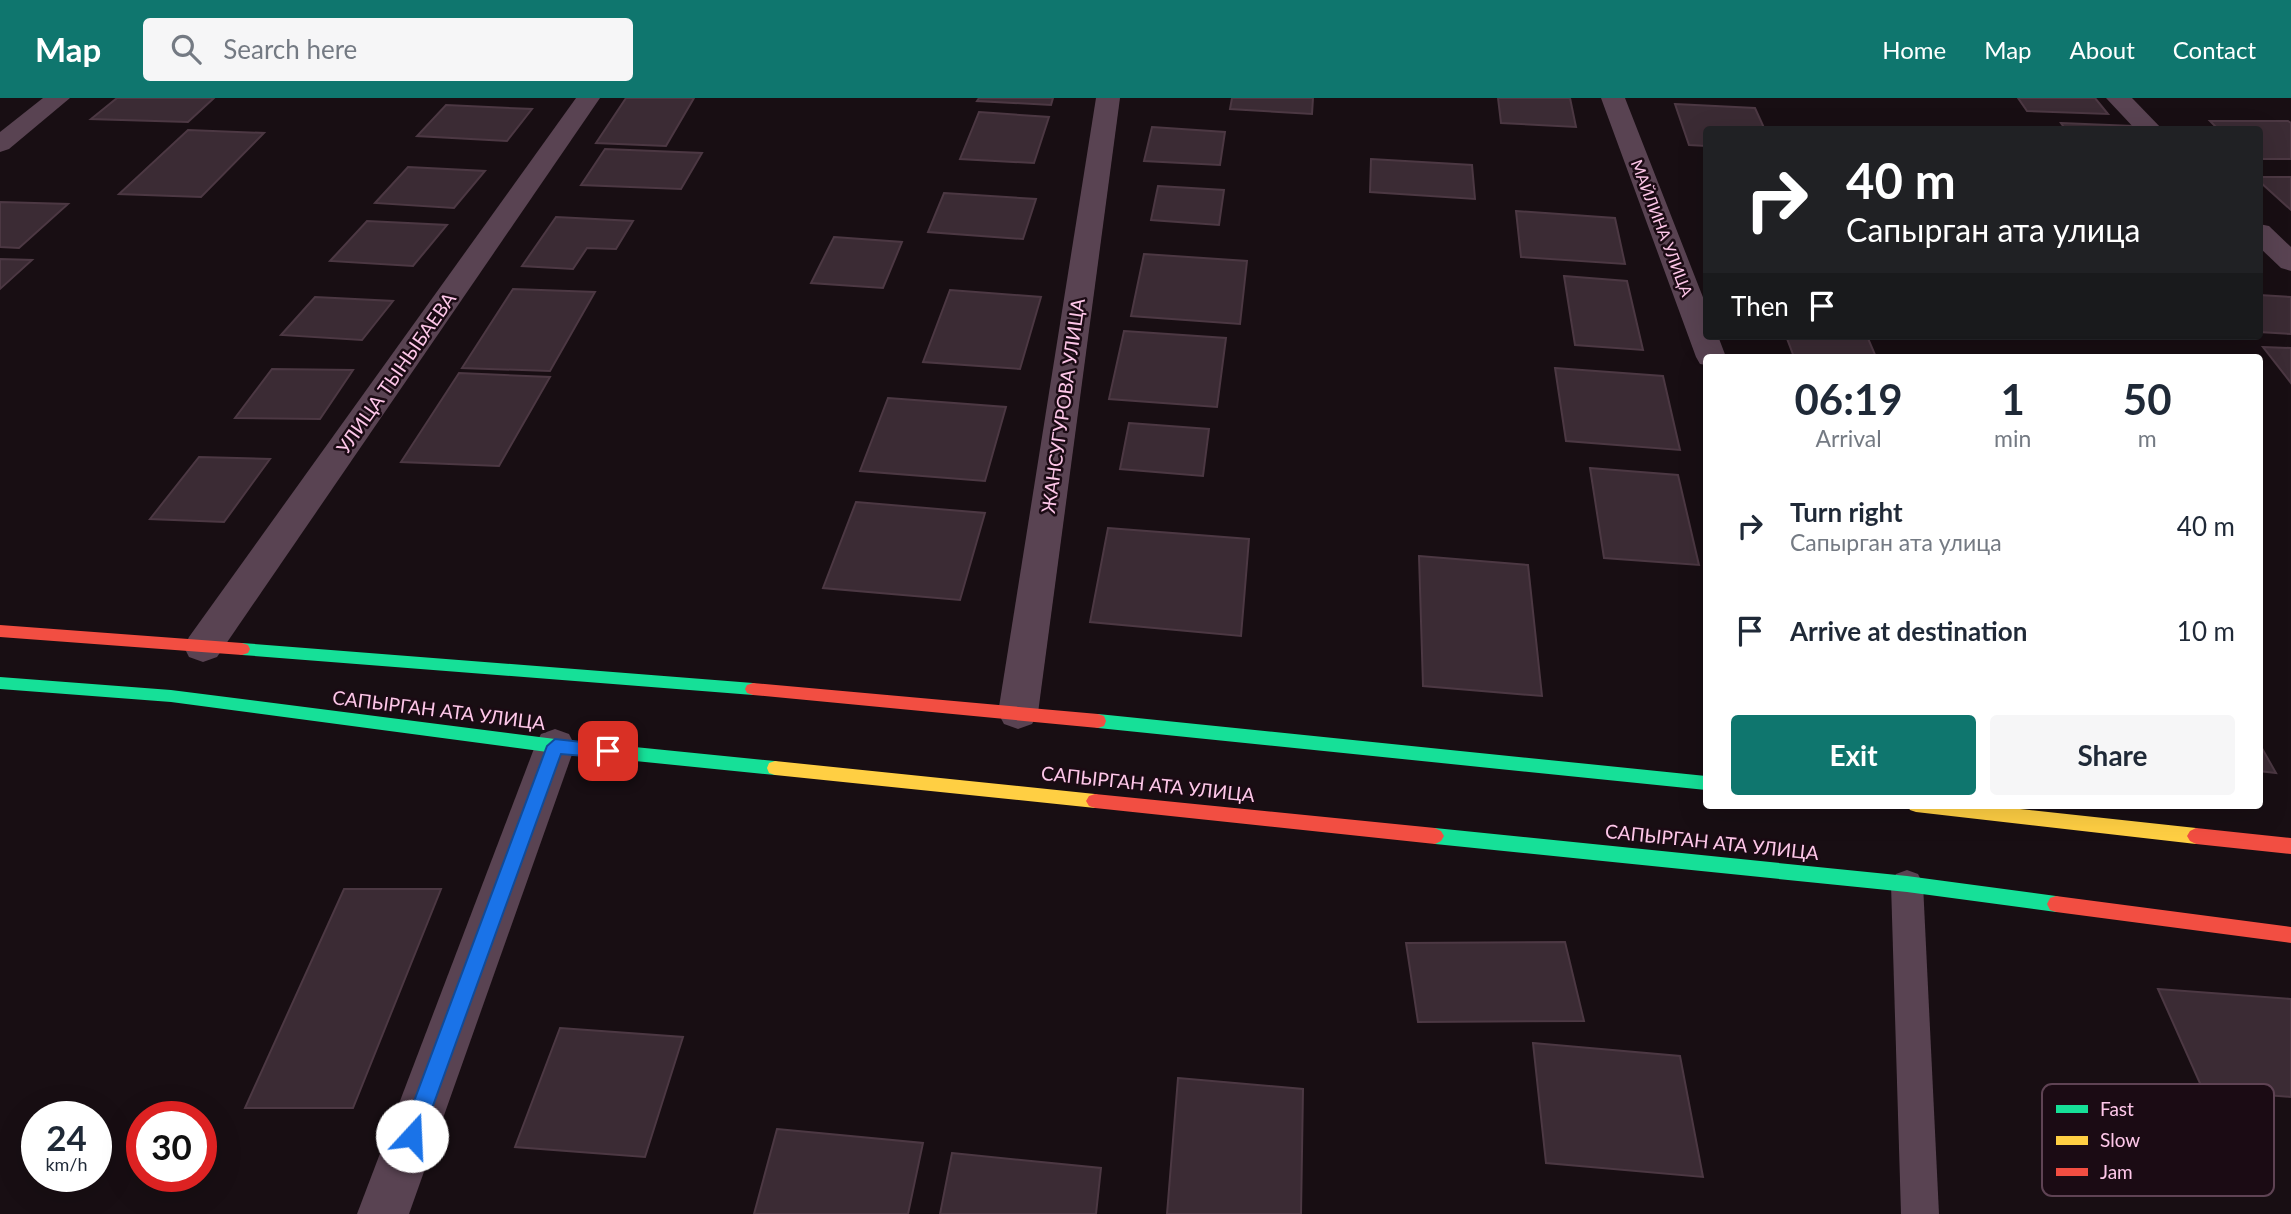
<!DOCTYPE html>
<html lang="en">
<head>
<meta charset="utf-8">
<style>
	:root { --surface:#fff; --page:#f6f6f7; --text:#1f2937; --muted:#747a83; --accent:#0f766e }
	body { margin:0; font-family:Lato,sans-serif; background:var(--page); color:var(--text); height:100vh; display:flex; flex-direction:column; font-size:26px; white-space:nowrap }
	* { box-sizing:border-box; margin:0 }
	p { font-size:23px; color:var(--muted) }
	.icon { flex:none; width:38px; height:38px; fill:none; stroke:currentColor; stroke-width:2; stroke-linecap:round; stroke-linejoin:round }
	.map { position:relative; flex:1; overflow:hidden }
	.side { position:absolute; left:1703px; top:256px; width:560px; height:455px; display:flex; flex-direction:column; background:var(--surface); border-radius:7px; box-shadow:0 7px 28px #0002 }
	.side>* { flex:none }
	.banner { position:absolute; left:1703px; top:28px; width:560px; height:214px; border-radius:7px; box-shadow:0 7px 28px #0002; background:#202124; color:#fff; overflow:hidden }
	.speed { position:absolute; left:21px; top:1003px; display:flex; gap:14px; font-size:35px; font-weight:700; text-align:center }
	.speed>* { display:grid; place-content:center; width:91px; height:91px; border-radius:50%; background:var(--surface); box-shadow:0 7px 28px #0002; line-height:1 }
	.speed small { font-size:18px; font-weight:400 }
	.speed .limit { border:10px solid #d22; background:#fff; color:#111 }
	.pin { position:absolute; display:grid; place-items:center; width:60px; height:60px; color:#fff; margin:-30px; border-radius:14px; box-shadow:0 4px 10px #0006 }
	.me { position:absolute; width:77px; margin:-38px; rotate:20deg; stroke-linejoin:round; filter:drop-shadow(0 0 5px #0008) }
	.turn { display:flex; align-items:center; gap:24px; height:147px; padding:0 28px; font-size:32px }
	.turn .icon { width:91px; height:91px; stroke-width:2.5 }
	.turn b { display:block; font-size:49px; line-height:60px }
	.then { display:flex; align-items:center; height:66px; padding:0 28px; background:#0003; gap:14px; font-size:26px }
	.eta { display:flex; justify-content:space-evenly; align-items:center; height:119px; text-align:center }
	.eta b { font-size:42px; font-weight:700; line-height:49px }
	.button { display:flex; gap:14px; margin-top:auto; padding:14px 28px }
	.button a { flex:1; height:80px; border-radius:7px; background:var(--accent); color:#fff; font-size:28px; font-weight:700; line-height:80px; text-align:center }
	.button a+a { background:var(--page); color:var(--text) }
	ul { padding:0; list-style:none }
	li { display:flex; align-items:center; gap:21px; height:105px; padding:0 28px }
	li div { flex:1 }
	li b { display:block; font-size:26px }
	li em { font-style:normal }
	header { display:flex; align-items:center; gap:42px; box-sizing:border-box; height:98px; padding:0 35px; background:var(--accent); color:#fff }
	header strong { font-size:33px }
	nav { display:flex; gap:38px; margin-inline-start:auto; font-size:24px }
	.search { width:490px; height:63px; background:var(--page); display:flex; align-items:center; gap:18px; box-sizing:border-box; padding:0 24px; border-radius:7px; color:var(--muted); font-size:26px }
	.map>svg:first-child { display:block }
</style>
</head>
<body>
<header>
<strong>Map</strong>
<div class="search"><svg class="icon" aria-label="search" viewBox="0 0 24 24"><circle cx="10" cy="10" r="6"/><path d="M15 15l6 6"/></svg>Search here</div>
<nav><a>Home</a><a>Map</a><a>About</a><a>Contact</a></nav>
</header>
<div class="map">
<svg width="2291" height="1116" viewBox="0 0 2291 1116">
	<rect width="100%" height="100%" fill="#180e13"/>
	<g fill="#3b2b34" stroke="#4c3843" stroke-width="2">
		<path d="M117 0H214L188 24 91 21Z"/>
		<path d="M626 0H694L666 48 596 45Z"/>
		<path d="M979 0H1053L1051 7 977 3Z"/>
		<path d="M1232 0H1313L1312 16 1230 11Z"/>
		<path d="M1498 0H1570L1576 29 1501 25Z"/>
		<path d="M2018 0H2095L2108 16 2027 13Z"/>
		<path d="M1675 6 1755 10 1765 32H1706V48L1689 47Z"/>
		<path d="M446 7 532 11 507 43 417 38Z"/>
		<path d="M979 14 1049 19 1034 65 960 61Z"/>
		<path d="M2210 23H2288L2291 25V61H2259V32H2219Z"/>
		<path d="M2061 25 2133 28 2136 32H2066Z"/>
		<path d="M1152 29 1225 34 1220 67 1144 63Z"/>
		<path d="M188 32 264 35 201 99 119 96Z"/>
		<path d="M605 51 702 55 681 91 581 87Z"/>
		<path d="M1371 61 1472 67 1475 101 1370 94Z"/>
		<path d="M408 69 485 73 454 110 375 105Z"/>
		<path d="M2259 79H2291V112L2259 83Z"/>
		<path d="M1158 88 1224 92 1219 127 1151 122Z"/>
		<path d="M944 95 1036 101 1023 141 928 134Z"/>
		<path d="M0 104 68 106 19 150 0 149Z"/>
		<path d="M1516 113 1615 120 1625 166 1521 159Z"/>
		<path d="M556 119 633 123 616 151 587 150 573 171 522 168Z"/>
		<path d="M367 123 447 127 413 168 330 163Z"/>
		<path d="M834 139 902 144 883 190 811 185Z"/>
		<path d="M1144 156 1247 163 1240 226 1131 218Z"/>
		<path d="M0 161 32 162 0 191Z"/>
		<path d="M1564 178 1627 183 1643 252 1575 247Z"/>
		<path d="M513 191 595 194 550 273 462 270Z"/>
		<path d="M950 192 1041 199 1020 271 923 264Z"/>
		<path d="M2259 197 2291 199V236L2259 234Z"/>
		<path d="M315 199 393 203 362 242 281 237Z"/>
		<path d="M1124 233 1226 240 1217 309 1109 301Z"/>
		<path d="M1786 238H1867L1876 259H1794Z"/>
		<path d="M2263 249 2291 250V285Z"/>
		<path d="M1555 270 1663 278 1680 352 1566 343Z"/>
		<path d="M272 271 353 272 320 321 235 320Z"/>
		<path d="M459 275 550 279 499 368 401 364Z"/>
		<path d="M888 300 1006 309 985 383 860 373Z"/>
		<path d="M1129 325 1209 331 1203 378 1120 371Z"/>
		<path d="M199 359 270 361 224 424 150 421Z"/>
		<path d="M1590 370 1678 377 1699 467 1604 460Z"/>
		<path d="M856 404 985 415 960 502 823 490Z"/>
		<path d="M1108 430 1249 441 1241 538 1090 524Z"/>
		<path d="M1419 458 1528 467 1542 598 1423 588Z"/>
		<path d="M2259 645 2276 675 2259 673Z"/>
		<path d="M344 791H441L353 1010H245Z"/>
		<path d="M1565 844 1584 923 1418 924 1406 845Z"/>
		<path d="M2158 891 2291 901V999L2203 992Z"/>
		<path d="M560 930 683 939 645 1059 515 1049Z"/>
		<path d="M1533 945 1680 958 1703 1079 1546 1065Z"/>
		<path d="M1178 980 1303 991 1301 1116H1167Z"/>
		<path d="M777 1031 923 1045 908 1116H754Z"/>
		<path d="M952 1055 1101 1070 1096 1116H940Z"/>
	</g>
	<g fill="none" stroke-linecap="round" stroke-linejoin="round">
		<path fill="#594352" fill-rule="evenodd" d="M1907 772 1918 776 1923 786 1939 1116H1901L1891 786 1896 776Z"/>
		<g fill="#594352" fill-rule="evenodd">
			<path d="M43 0H70L9 51 0 54V34Z"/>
			<path d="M576 0H600L217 559 203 564 189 559 184 549 189 539Z"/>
			<path d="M1096 0H1120L1038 615 1032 626 1018 631 1004 626 998 615Z"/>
			<path d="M1601 0H1625L1706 207V238H1718L1726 259H1706V267L1700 266 1696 259Z"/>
			<path d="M2106 0H2132L2163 32H2136Z"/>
			<path d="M2259 126 2269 128 2291 149V173L2281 170 2259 149Z"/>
			<path d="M555 631 569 636 575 648 409 1116H357L535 648 541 636Z"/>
		</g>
		<g fill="#16e098" fill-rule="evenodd">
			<path d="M242 545 753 585 759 587 761 591 759 595 753 597 242 557 236 555 234 551 236 547Z"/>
			<path d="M0 579 171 592 555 641 775 663 781 665 783 670 781 675 775 677 555 655 171 604 0 591Z"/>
			<path d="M1098 616 1706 678V692L1098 630 1092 628 1090 623 1092 618Z"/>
			<path d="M1435 730 1907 778 2056 798 2062 800 2065 806 2062 812 2056 814 1907 794 1435 746 1429 743 1426 738 1429 733Z"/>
		</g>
		<g fill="#ffcf43" fill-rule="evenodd">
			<path d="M775 663 1095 696 1101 698 1104 703 1101 708 1095 710 775 677 769 675 767 670 769 665Z"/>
			<path d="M1907 707H1982L2196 730 2202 733 2205 738 2202 743 2196 746 1916 714 1910 712Z"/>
		</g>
		<g fill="#f24e42" fill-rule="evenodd">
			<path d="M0 527 242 545 248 547 250 551 248 555 242 557 0 539Z"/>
			<path d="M753 585 1098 616 1104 618 1106 623 1104 628 1098 630 753 597 747 595 745 591 747 587Z"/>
			<path d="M1095 696 1435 730 1441 733 1444 738 1441 743 1435 746 1095 710 1089 708 1086 703 1089 698Z"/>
			<path d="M2196 730 2291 740V756L2196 746 2190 743 2187 738 2190 733Z"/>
			<path d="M2056 798 2291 829V845L2056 814 2050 812 2047 806 2050 800Z"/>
		</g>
	</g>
	<path fill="#1a73e8" stroke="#114b97" stroke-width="2" d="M555 641 608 647 617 653 608 660 561 656 422 1038 419 1046 412 1049 405 1046 401 1038 547 648Z"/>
	<g text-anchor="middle" stroke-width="5" stroke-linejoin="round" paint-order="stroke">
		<g font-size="16" fill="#fec7e9" stroke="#1b0b14">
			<text transform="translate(1662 130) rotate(69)" y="6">МАЙЛИНА УЛИЦА</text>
		</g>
		<g font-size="19" fill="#fec7e9" stroke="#1b0b14">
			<text transform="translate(396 275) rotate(-55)" y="7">УЛИЦА ТЫНЫБАЕВА</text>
			<text transform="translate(1063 308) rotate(-82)" y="7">ЖАНСУГУРОВА УЛИЦА</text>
			<text transform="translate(439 612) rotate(7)" y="7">САПЫРГАН АТА УЛИЦА</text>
			<text transform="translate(1148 686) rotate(6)" y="7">САПЫРГАН АТА УЛИЦА</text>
			<text transform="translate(1712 744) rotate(6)" y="7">САПЫРГАН АТА УЛИЦА</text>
		</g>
	</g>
	<rect x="2042" y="986" width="232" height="112" rx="10" fill="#1b0b14" stroke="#5f4354" stroke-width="2"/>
	<rect x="2056" y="1007" width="32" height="8" fill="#16e098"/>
	<rect x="2056" y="1038" width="32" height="9" fill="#ffcf43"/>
	<rect x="2056" y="1070" width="32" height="8" fill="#f24e42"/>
	<g font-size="19" fill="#fec7e9">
		<text x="2100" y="1018">Fast</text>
		<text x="2100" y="1049">Slow</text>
		<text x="2100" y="1081">Jam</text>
	</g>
</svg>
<div class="speed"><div>24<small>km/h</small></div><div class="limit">30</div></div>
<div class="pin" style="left:608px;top:653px;background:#d93025"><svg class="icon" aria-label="arrive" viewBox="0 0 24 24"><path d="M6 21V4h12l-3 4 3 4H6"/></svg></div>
<svg class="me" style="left:412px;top:1038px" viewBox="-20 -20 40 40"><circle r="19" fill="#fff"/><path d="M0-13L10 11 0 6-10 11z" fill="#1a73e8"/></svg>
<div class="banner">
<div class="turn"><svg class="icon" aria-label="right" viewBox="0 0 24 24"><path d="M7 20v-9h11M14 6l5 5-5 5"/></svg><div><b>40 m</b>Сапырган ата улица</div></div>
<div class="then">Then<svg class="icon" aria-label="arrive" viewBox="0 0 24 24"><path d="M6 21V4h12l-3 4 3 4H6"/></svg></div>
</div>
<section class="side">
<div class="eta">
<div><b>06:19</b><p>Arrival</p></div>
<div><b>1</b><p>min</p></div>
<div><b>50</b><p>m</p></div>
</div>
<ul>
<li><svg class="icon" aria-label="right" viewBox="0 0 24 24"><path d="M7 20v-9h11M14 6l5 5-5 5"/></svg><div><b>Turn right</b><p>Сапырган ата улица</p></div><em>40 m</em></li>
<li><svg class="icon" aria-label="arrive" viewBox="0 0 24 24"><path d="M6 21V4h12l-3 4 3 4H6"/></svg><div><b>Arrive at destination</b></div><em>10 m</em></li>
</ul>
<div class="button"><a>Exit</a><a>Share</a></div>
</section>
</div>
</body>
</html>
